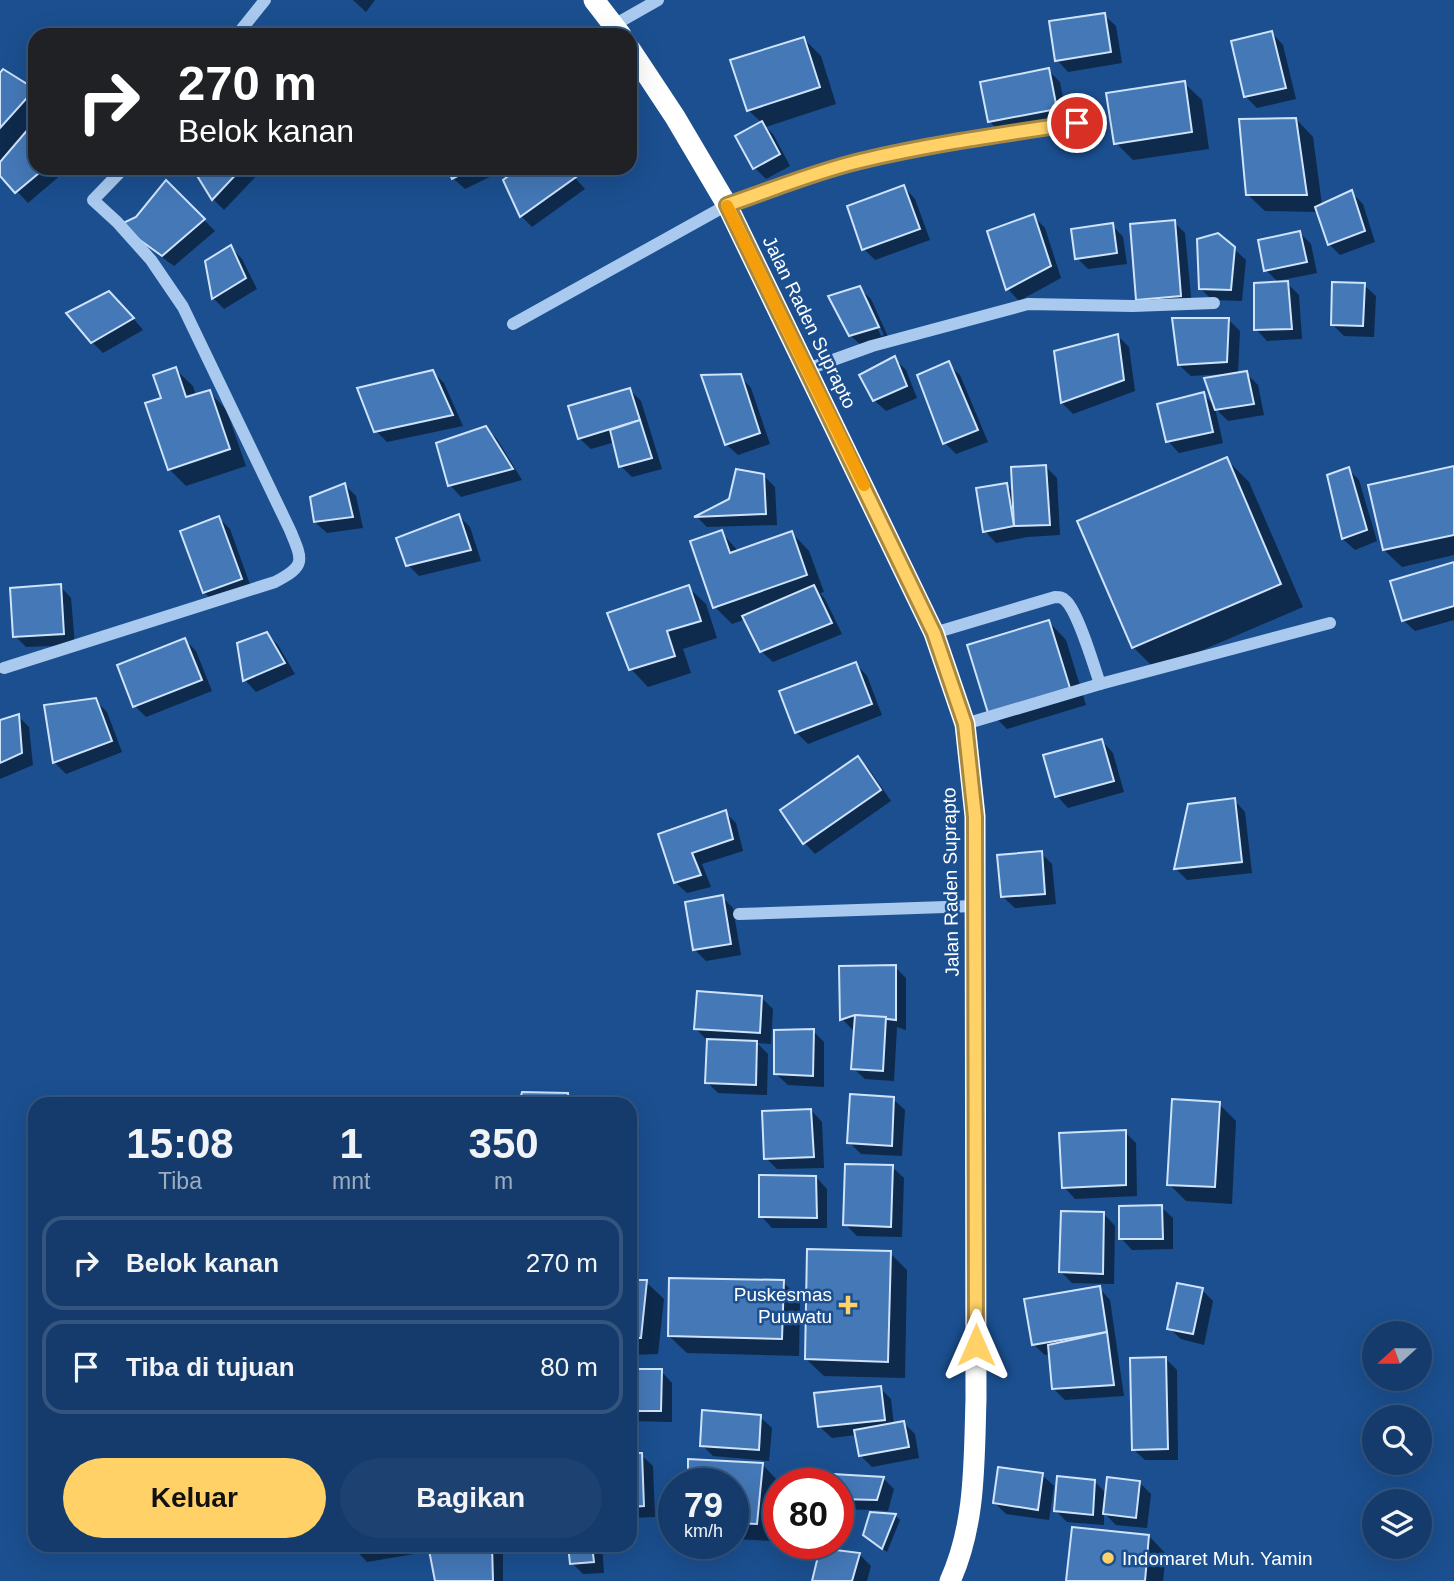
<!DOCTYPE html>
<html lang="id">
<head>
<meta charset="utf-8">
<style>
	:root { --surface:#143b6b; --page:#1d4271; --text:#f1f3f6; --muted:#9dadc1; --line:#33557e; --accent:#ffd166 }
	body { margin:0; font-family:Arial,sans-serif; background:var(--page); color:var(--text); height:100vh; display:flex; flex-direction:column; font-size:26px; white-space:nowrap }
	* { box-sizing:border-box; margin:0 }
	p { font-size:23px; color:var(--muted) }
	.icon { flex:none; width:38px; height:38px; fill:none; stroke:currentColor; stroke-width:2; stroke-linecap:round; stroke-linejoin:round }
	.map { position:relative; flex:1; overflow:hidden }
	.sheet { position:absolute; left:28px; top:1097px; width:609px; height:455px; display:flex; flex-direction:column; background:var(--surface); border-radius:21px; box-shadow:0 7px 28px #0002,0 0 0 2px var(--line) }
	.sheet>* { flex:none }
	.hud { position:absolute; left:28px; top:28px; width:609px; height:147px; border-radius:21px; box-shadow:0 7px 28px #0002,0 0 0 2px var(--line); background:#202124; color:#fff; overflow:hidden }
	.needle { width:46px; rotate:249deg }
	.fabs { position:absolute; left:1362px; top:1321px; display:grid; gap:14px }
	.fabs a { display:grid; place-items:center; width:70px; height:70px; border-radius:50%; background:var(--surface); box-shadow:0 7px 28px #0002,0 0 0 2px var(--line); font-size:35px }
	.speed { position:absolute; left:658px; top:1468px; display:flex; gap:14px; font-size:35px; font-weight:700; text-align:center }
	.speed>* { display:grid; place-content:center; width:91px; height:91px; border-radius:50%; background:var(--surface); box-shadow:0 7px 28px #0002,0 0 0 2px var(--line); line-height:1 }
	.speed small { font-size:18px; font-weight:400 }
	.speed .limit { border:10px solid #d22; background:#fff; color:#111 }
	.pin { position:absolute; display:grid; place-items:center; width:60px; height:60px; color:#fff; margin:-30px; border:4px solid #fff; border-radius:50%; box-shadow:0 2px 7px #0007 }
	.me { position:absolute; width:77px; margin:-38px; rotate:0deg; stroke-linejoin:round; filter:drop-shadow(0 0 5px #0008) }
	.turn { display:flex; align-items:center; gap:24px; height:147px; padding:0 35px; font-size:32px }
	.turn .icon { width:91px; height:91px; stroke-width:2.5 }
	.turn b { display:block; font-size:49px; line-height:60px }
	.eta { display:flex; justify-content:space-evenly; align-items:center; height:119px; text-align:center }
	.eta b { font-size:42px; font-weight:700; line-height:49px }
	.button { display:flex; gap:14px; margin-top:auto; padding:14px 35px }
	.button a { flex:1; height:80px; border-radius:42px; background:var(--accent); color:#111; font-size:28px; font-weight:700; line-height:80px; text-align:center }
	.button a+a { background:var(--page); color:var(--text) }
	ul { padding:0; list-style:none }
	li { display:flex; align-items:center; gap:21px; height:94px; margin:0 14px 10px; padding:0 21px; border:4px solid var(--line); border-radius:21px }
	li div { flex:1 }
	li b { display:block; font-size:26px }
	li em { font-style:normal }
	.map>svg:first-child { display:block }
</style>
</head>
<body>
<div class="map">
<svg width="1454" height="1581" viewBox="0 0 1454 1581">
	<rect width="100%" height="100%" fill="#1b4f8f"/>
	<g fill="#0007" fill-rule="evenodd">
		<path d="M353 0H375L366 12Z"/>
		<path d="M1104 15 1116 26 1122 63 1068 72 1057 60Z"/>
		<path d="M1272 33 1283 45 1296 99 1257 108 1246 97Z"/>
		<path d="M803 38 821 56 836 104 766 127 773 134 790 166 766 179 755 168 762 123 748 110Z"/>
		<path d="M1048 70 1060 82 1067 120 1001 133 989 121Z"/>
		<path d="M3 71 35 92V168H69L28 203 0 173V75Z"/>
		<path d="M1184 83 1202 100 1209 149 1133 160 1116 143Z"/>
		<path d="M1296 119 1313 137 1322 205 1352 193 1363 204 1375 242 1340 255 1329 244 1318 212 1265 211 1247 194Z"/>
		<path d="M204 168H260L262 170 224 210 213 199 198 174Z"/>
		<path d="M449 168H508L465 189 453 178Z"/>
		<path d="M522 168H566L585 189 532 227 521 216Z"/>
		<path d="M166 182 215 231 174 266 133 236 137 218Z"/>
		<path d="M904 187 915 199 930 240 875 260 864 249Z"/>
		<path d="M1033 216 1045 228 1061 278 1019 301 1008 289 989 232Z"/>
		<path d="M1174 222 1185 233 1192 307 1138 299Z"/>
		<path d="M1112 225 1123 237 1127 264 1088 269 1077 258Z"/>
		<path d="M1300 233 1311 244 1317 273 1277 281 1266 270Z"/>
		<path d="M231 247 242 259 257 289 224 309 213 298Z"/>
		<path d="M1234 249 1246 260 1242 301 1212 300 1201 289Z"/>
		<path d="M1287 283 1299 295 1302 339 1267 341 1256 329Z"/>
		<path d="M1364 285 1376 296 1374 337 1344 336 1332 324Z"/>
		<path d="M859 288 871 299 889 339 862 346 850 335ZM864 298H867L884 335 881 336Z"/>
		<path d="M121 304 143 330 103 353 92 342Z"/>
		<path d="M1229 320 1240 331 1238 374 1246 373 1258 385 1264 415 1228 421 1215 408 1223 443 1179 453 1168 441 1203 394 1215 406 1225 376V374L1191 376 1179 365Z"/>
		<path d="M1118 336 1129 347 1135 391 1073 414 1062 403 1056 352Z"/>
		<path d="M895 359 906 370 917 398 886 411 874 400Z"/>
		<path d="M948 364 960 375 988 442 956 454 945 443Z"/>
		<path d="M175 369 193 386 196 396 209 392 226 409 246 466 186 486 169 469 163 399Z"/>
		<path d="M433 372 444 383 463 426 387 442 376 431Z"/>
		<path d="M740 376 751 388 770 444 738 455 726 444Z"/>
		<path d="M630 390 641 401 662 469 632 477 621 466 615 442 591 449 579 438Z"/>
		<path d="M486 428 497 439 522 480 461 497 450 485Z"/>
		<path d="M1226 459 1249 482 1303 607 1156 670 1133 647Z"/>
		<path d="M1045 466 1057 478 1060 535 1027 537 996 543 985 531 1006 485 1014 493Z"/>
		<path d="M1454 468V555L1402 567 1384 550Z"/>
		<path d="M1348 469 1359 480 1377 541 1355 550 1343 539 1329 476Z"/>
		<path d="M764 476 775 487 777 525 707 527 697 517 731 500Z"/>
		<path d="M345 485 356 496 363 528 327 533 315 522Z"/>
		<path d="M459 516 470 527 481 561 419 576 408 565Z"/>
		<path d="M219 518 230 529 252 590 216 604 204 592Z"/>
		<path d="M721 532 739 552 792 533 809 551 824 592 820 593 825 599 842 634 773 662 761 651 746 619 732 624 715 607Z"/>
		<path d="M1454 563V620L1415 631 1403 620Z"/>
		<path d="M60 586 71 598 75 645 26 647 15 636Z"/>
		<path d="M688 587 706 604 717 638 683 649 691 673 648 687 631 669Z"/>
		<path d="M1049 622 1066 640 1086 705 1007 729 990 712Z"/>
		<path d="M267 634 278 645 295 674 256 692 245 680 239 644Z"/>
		<path d="M185 640 196 651 212 691 146 717 135 706Z"/>
		<path d="M856 664 867 676 882 715 808 744 796 732Z"/>
		<path d="M95 700 107 712 122 752 66 774 55 763 46 706Z"/>
		<path d="M18 716 29 727 33 765 0 779V722Z"/>
		<path d="M1102 741 1113 753 1124 792 1068 808 1057 796Z"/>
		<path d="M858 758 869 769 891 801 815 854 804 842Z"/>
		<path d="M1234 800 1245 812 1252 873 1187 880 1176 869Z"/>
		<path d="M725 812 736 823 743 851 702 864 711 887 687 893 675 882 660 835Z"/>
		<path d="M1041 853 1052 864 1056 904 1015 908 1003 897Z"/>
		<path d="M722 897 733 908 741 955 706 961 694 949Z"/>
		<path d="M895 967 906 978V1030L897 1027 894 1081 865 1079 853 1068 855 1029 853 1030 842 1019Z"/>
		<path d="M761 997 773 1009 771 1044 757 1043 768 1054 767 1095 718 1093 707 1082 708 1041 696 1029Z"/>
		<path d="M813 1031 824 1042V1087L788 1085 776 1074Z"/>
		<path d="M523 1093 568 1095 577 1104H521Z"/>
		<path d="M893 1099 905 1110 902 1156 861 1154 849 1142Z"/>
		<path d="M1219 1104 1236 1121 1232 1204 1186 1201 1169 1184Z"/>
		<path d="M811 1110 822 1122 824 1168 777 1169 766 1158Z"/>
		<path d="M1125 1132 1136 1143 1137 1196 1075 1199 1064 1187Z"/>
		<path d="M892 1167 904 1178 902 1237 857 1236 845 1224Z"/>
		<path d="M816 1177 827 1189V1228H772L761 1216Z"/>
		<path d="M1161 1207 1173 1218V1249L1132 1250 1121 1238Z"/>
		<path d="M1104 1214 1115 1226 1114 1284 1072 1283 1061 1272Z"/>
		<path d="M890 1253 907 1270 905 1378 824 1376 806 1359Z"/>
		<path d="M630 1282H646L664 1299 658 1354 630 1355Z"/>
		<path d="M783 1282 800 1299 799 1356 687 1353 669 1336Z"/>
		<path d="M1099 1288 1110 1300 1124 1396 1065 1400 1054 1389 1051 1354 1045 1355 1033 1344Z"/>
		<path d="M1202 1290 1213 1301 1204 1345 1181 1339 1169 1328Z"/>
		<path d="M1166 1359 1177 1370 1178 1460H1145L1133 1449Z"/>
		<path d="M630 1371H661L672 1383V1422L630 1421Z"/>
		<path d="M880 1388 891 1399 894 1425 904 1423 915 1434 919 1458 872 1467 860 1455 856 1435 832 1438 820 1427Z"/>
		<path d="M760 1417 772 1428 769 1461 713 1456 702 1445Z"/>
		<path d="M630 1455H641L653 1466 655 1517 630 1518Z"/>
		<path d="M762 1464 779 1482 774 1541 733 1539V1484H690Z"/>
		<path d="M1042 1475 1054 1486 1049 1520 1006 1514 995 1503Z"/>
		<path d="M883 1478 894 1489 888 1511 873 1510V1514L895 1515 900 1520 887 1552 865 1535 872 1510 838 1509V1484H817Z"/>
		<path d="M1094 1481 1107 1494 1140 1483 1151 1494 1147 1528 1116 1525 1104 1513V1525L1067 1522 1056 1511Z"/>
		<path d="M1149 1536 1166 1554 1163 1581H1068Z"/>
		<path d="M355 1545H419L420 1553 367 1562 356 1550Z"/>
		<path d="M430 1545H503V1581H437Z"/>
		<path d="M570 1545H602L604 1573 583 1574 572 1563Z"/>
		<path d="M821 1550 860 1555 871 1566 867 1581H814Z"/>
	</g>
	<g fill="#4478b7" stroke="#cfe3fa" stroke-width="2">
		<path d="M1105 13 1111 52 1055 61 1049 21Z"/>
		<path d="M1272 31 1286 88 1244 97 1231 41Z"/>
		<path d="M804 37 820 87 747 111 730 60Z"/>
		<path d="M1049 68 1057 109 988 122 980 82Z"/>
		<path d="M3 69 35 89 0 128V73Z"/>
		<path d="M1185 81 1192 132 1114 144 1106 93Z"/>
		<path d="M1296 118 1307 195H1246L1239 119Z"/>
		<path d="M35 121V168H45L15 193 0 176V162Z"/>
		<path d="M762 121 780 154 753 169 735 136Z"/>
		<path d="M201 168H242L212 200 196 174Z"/>
		<path d="M447 168H474L452 179Z"/>
		<path d="M519 168H567L576 177 520 217 503 180Z"/>
		<path d="M166 180 205 219 162 256 119 225 136 217Z"/>
		<path d="M904 185 920 229 862 250 847 206Z"/>
		<path d="M1352 190 1365 231 1328 245 1315 207Z"/>
		<path d="M1034 214 1051 266 1006 290 987 231Z"/>
		<path d="M1175 220 1181 296 1136 300 1130 224Z"/>
		<path d="M1113 223 1117 253 1075 259 1071 229Z"/>
		<path d="M1300 231 1307 262 1264 271 1258 240Z"/>
		<path d="M1218 233 1235 247 1231 290 1199 289 1197 239Z"/>
		<path d="M231 245 246 278 212 299 205 261Z"/>
		<path d="M1288 281 1292 329 1254 330V283Z"/>
		<path d="M1332 282 1365 283 1363 326 1331 325Z"/>
		<path d="M860 286 879 327 849 336 828 296Z"/>
		<path d="M109 291 134 318 91 343 66 313Z"/>
		<path d="M1172 318H1229L1227 362 1178 365Z"/>
		<path d="M1118 334 1124 380 1061 403 1054 351Z"/>
		<path d="M895 356 907 386 873 401 859 375Z"/>
		<path d="M949 361 978 430 943 444 917 375Z"/>
		<path d="M176 367 186 397 210 390 230 449 168 470 145 403 161 398 153 375Z"/>
		<path d="M433 370 453 415 374 432 357 388Z"/>
		<path d="M1247 371 1254 404 1215 410 1204 378Z"/>
		<path d="M741 374 760 433 725 445 701 375Z"/>
		<path d="M630 388 640 420 578 439 568 406Z"/>
		<path d="M1204 392 1213 432 1166 442 1157 404Z"/>
		<path d="M640 420 652 458 619 467 610 430Z"/>
		<path d="M486 426 513 469 448 486 436 443Z"/>
		<path d="M1227 457 1281 584 1132 648 1077 521Z"/>
		<path d="M1046 465 1050 525 1014 526 1011 467Z"/>
		<path d="M1454 466V535L1383 550 1368 485Z"/>
		<path d="M1349 467 1367 530 1342 539 1327 475Z"/>
		<path d="M736 469 764 474 766 514 694 517 729 499Z"/>
		<path d="M345 483 353 517 314 522 310 497Z"/>
		<path d="M1007 483 1014 526 983 532 976 488Z"/>
		<path d="M459 514 471 550 406 566 396 538Z"/>
		<path d="M219 516 242 579 203 593 180 531Z"/>
		<path d="M722 530 730 553 792 531 807 575 713 608 690 541Z"/>
		<path d="M1454 562V606L1402 621 1390 581Z"/>
		<path d="M61 584 64 634 13 637 10 588Z"/>
		<path d="M689 585 701 621 667 631 675 656 629 670 607 613Z"/>
		<path d="M814 585 832 623 760 652 742 616Z"/>
		<path d="M1049 620 1070 688 988 713 967 645Z"/>
		<path d="M267 632 285 663 243 681 237 643Z"/>
		<path d="M185 638 202 680 133 707 117 665Z"/>
		<path d="M856 662 872 704 795 733 779 691Z"/>
		<path d="M96 698 112 741 53 763 44 705Z"/>
		<path d="M19 714 22 753 0 763V720Z"/>
		<path d="M1102 739 1114 781 1055 797 1043 755Z"/>
		<path d="M858 756 881 790 803 844 780 810Z"/>
		<path d="M1235 798 1242 862 1174 869 1188 804Z"/>
		<path d="M726 810 733 839 692 853 701 875 674 883 658 834Z"/>
		<path d="M1042 851 1045 894 1001 897 997 855Z"/>
		<path d="M723 895 731 944 693 950 685 902Z"/>
		<path d="M896 965V1020L855 1015 840 1020 839 966Z"/>
		<path d="M697 991 762 996 760 1033 694 1029Z"/>
		<path d="M855 1015 886 1017 883 1071 851 1069Z"/>
		<path d="M814 1029 813 1076 774 1074V1030Z"/>
		<path d="M707 1039 757 1041 756 1085 705 1083Z"/>
		<path d="M522 1092 568 1093 569 1104H519Z"/>
		<path d="M850 1094 894 1097 892 1146 847 1143Z"/>
		<path d="M1172 1099 1220 1102 1215 1187 1167 1185Z"/>
		<path d="M811 1109 814 1157 764 1159 762 1111Z"/>
		<path d="M1126 1130V1185L1062 1188 1059 1133Z"/>
		<path d="M845 1164 893 1165 891 1227 843 1225Z"/>
		<path d="M759 1175 816 1176 817 1218 759 1217Z"/>
		<path d="M1162 1205 1163 1239H1119V1206Z"/>
		<path d="M1061 1211 1104 1212 1103 1274 1059 1272Z"/>
		<path d="M807 1249 891 1251 888 1362 805 1359Z"/>
		<path d="M669 1278 784 1280 782 1339 668 1336Z"/>
		<path d="M630 1280H647L641 1338H630Z"/>
		<path d="M1177 1283 1203 1288 1193 1334 1167 1329Z"/>
		<path d="M1100 1286 1107 1332 1032 1345 1024 1299Z"/>
		<path d="M1107 1332 1114 1385 1052 1389 1048 1345Z"/>
		<path d="M1166 1357 1168 1449 1132 1450 1130 1358Z"/>
		<path d="M630 1369H662L661 1411H630Z"/>
		<path d="M881 1386 885 1420 818 1427 814 1393Z"/>
		<path d="M702 1410 761 1415 759 1450 700 1446Z"/>
		<path d="M904 1421 909 1447 859 1456 854 1430Z"/>
		<path d="M630 1453H642L644 1506 630 1507Z"/>
		<path d="M688 1459 763 1463 757 1524 733 1523V1484H688Z"/>
		<path d="M998 1467 1043 1473 1038 1510 993 1503Z"/>
		<path d="M815 1473 884 1477 877 1500 838 1499V1484H816Z"/>
		<path d="M1057 1476 1095 1480 1093 1515 1054 1511Z"/>
		<path d="M1107 1477 1140 1481 1136 1518 1103 1514Z"/>
		<path d="M870 1512 896 1514 882 1549 863 1535Z"/>
		<path d="M1072 1527 1149 1535 1145 1581H1066Z"/>
		<path d="M353 1545H391L354 1551Z"/>
		<path d="M428 1545H492L493 1581H435Z"/>
		<path d="M568 1545H592L594 1562 570 1564Z"/>
		<path d="M820 1548 860 1553 852 1581H812Z"/>
	</g>
	<g fill="none" stroke-linecap="round" stroke-linejoin="round">
		<g stroke="#a9c9ee" stroke-width="12">
			<path d="M614 25 658 0"/>
			<path d="M237 35 265 0"/>
			<path d="M513 324 727 205 796 180 860 161 963 140 1077 123"/>
			<path d="M808 369 872 346 1028 304 1133 306 1214 303"/>
			<path d="M934 633 1055 597C1060 597 1062 597 1066 601 1078 612 1094 666 1100 684"/>
			<path d="M4 668 275 582C306 566 303 561 290 530L183 307 151 260 117 222 93 200 124 168"/>
			<path d="M965 724 1100 684 1330 623"/>
			<path d="M739 914 975 906"/>
		</g>
		<g stroke="#fff" stroke-width="21">
			<path d="M594 0 621 35"/>
			<path d="M630 49 675 117 727 205 934 633 965 724 975 816 976 1399C974 1461 976 1524 950 1581"/>
		</g>
	</g>
	<g fill="none" stroke-linecap="round" stroke-linejoin="round">
		<defs>
			<path id="route" d="M976 1345 975 817 965 724 934 633 727 205C771 190 814 172 860 161 931 144 1004 134 1077 123"/>
		</defs>
		<use href="#route" stroke="#a68842" stroke-width="18"/>
		<use href="#route" stroke="#ffd166" stroke-width="12"/>
		<path stroke="#f59e0b" stroke-width="12" d="M727 206 864 485"/>
	</g>
	<g fill="#ffd166" stroke="#1b4f8f" stroke-width="2.5">
		<path d="M844.5 1294.5h7v7h7v7h-7v7h-7v-7h-7v-7h7z"/>
		<circle cx="1108" cy="1558" r="7"/>
	</g>
	<g text-anchor="middle" stroke-width="5" stroke-linejoin="round" paint-order="stroke">
		<g font-size="19" fill="#fff" stroke="#1b4f8f">
			<text transform="translate(810 322) rotate(64)" y="7">Jalan Raden Suprapto</text>
			<text transform="translate(950 882) rotate(-91)" y="7">Jalan Raden Suprapto</text>
		</g>
		<g font-size="19" fill="#fff" stroke="#1b4f8f" text-anchor="end">
			<text x="832" y="1301">Puskesmas<tspan x="832" dy="22">Puuwatu</tspan></text>
			<text x="1122" y="1565" text-anchor="start">Indomaret Muh. Yamin</text>
		</g>
	</g>
</svg>
<div class="fabs">
<a><svg class="needle" viewBox="-14 -14 28 28"><path d="M0-13l5 13h-10z" fill="#e53935"/><path d="M0 13l5-13h-10z" fill="#9dadc1"/></svg></a>
<a><svg class="icon" aria-label="search" viewBox="0 0 24 24"><circle cx="10" cy="10" r="6"/><path d="M15 15l6 6"/></svg></a>
<a><svg class="icon" aria-label="layers" viewBox="0 0 24 24"><path d="M12 4l9 5-9 5-9-5zM3 14l9 5 9-5"/></svg></a>
</div>
<div class="speed"><div>79<small>km/h</small></div><div class="limit">80</div></div>
<div class="pin" style="left:1077px;top:123px;background:#d93025"><svg class="icon" aria-label="arrive" viewBox="0 0 24 24"><path d="M6 21V4h12l-3 4 3 4H6"/></svg></div>
<svg class="me" style="left:976px;top:1345px" viewBox="-20 -20 40 40"><path d="M0-17L14 15 0 8-14 15z" fill="#ffd166" stroke="#fff" stroke-width="4"/></svg>
<div class="hud">
<div class="turn"><svg class="icon" aria-label="right" viewBox="0 0 24 24"><path d="M7 20v-9h11M14 6l5 5-5 5"/></svg><div><b>270 m</b>Belok kanan</div></div>
</div>
<section class="sheet">
<div class="eta">
<div><b>15:08</b><p>Tiba</p></div>
<div><b>1</b><p>mnt</p></div>
<div><b>350</b><p>m</p></div>
</div>
<ul>
<li><svg class="icon" aria-label="right" viewBox="0 0 24 24"><path d="M7 20v-9h11M14 6l5 5-5 5"/></svg><div><b>Belok kanan</b></div><em>270 m</em></li>
<li><svg class="icon" aria-label="arrive" viewBox="0 0 24 24"><path d="M6 21V4h12l-3 4 3 4H6"/></svg><div><b>Tiba di tujuan</b></div><em>80 m</em></li>
</ul>
<div class="button"><a>Keluar</a><a>Bagikan</a></div>
</section>
</div>
</body>
</html>
